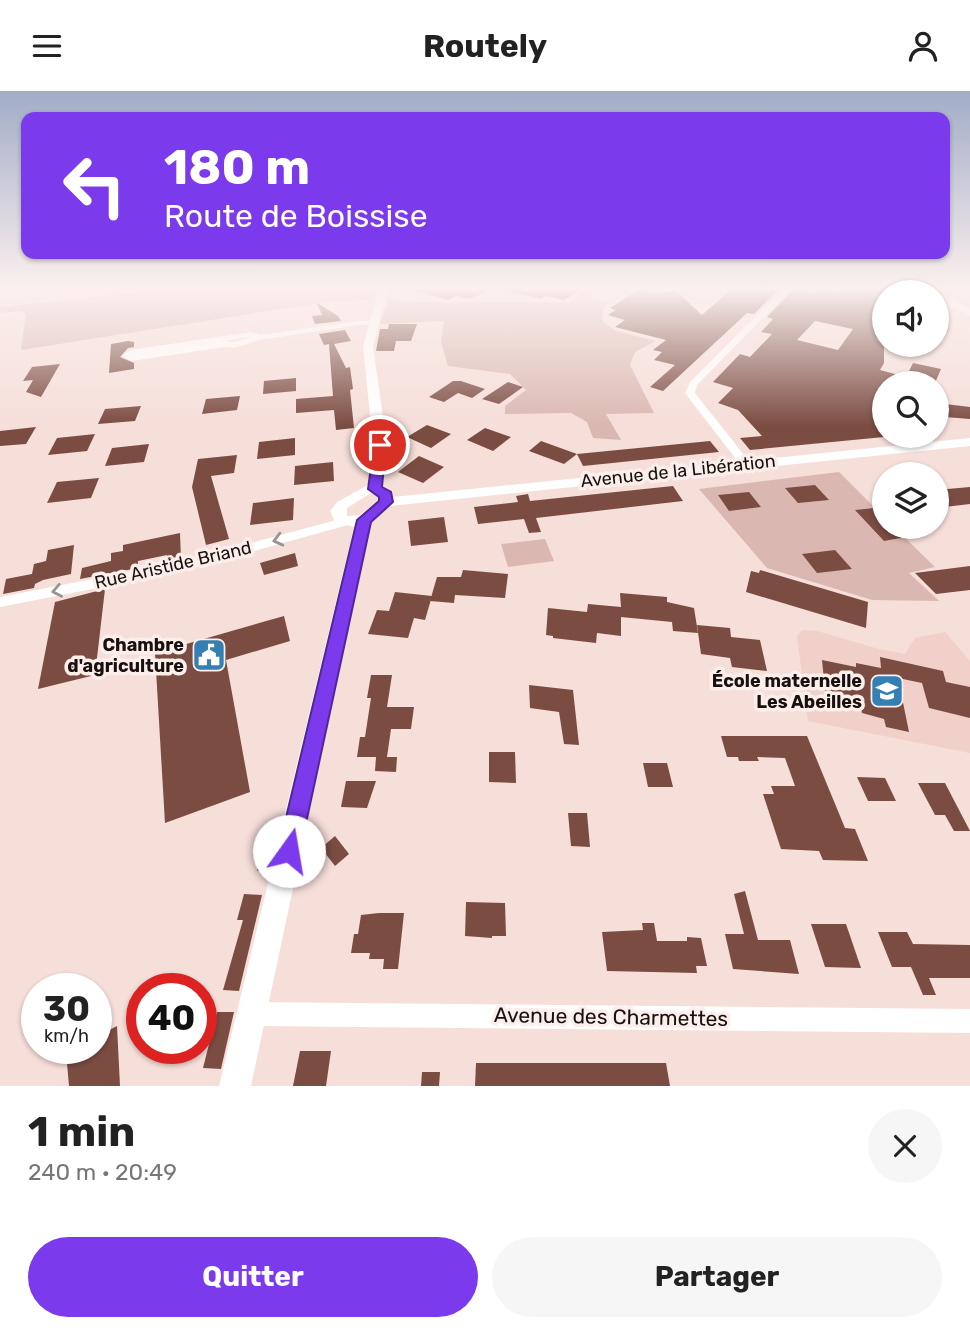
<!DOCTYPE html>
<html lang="fr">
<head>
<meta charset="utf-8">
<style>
	:root { --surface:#fff; --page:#f6f6f6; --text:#222; --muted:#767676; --accent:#7c3aed }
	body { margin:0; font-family:Rubik,sans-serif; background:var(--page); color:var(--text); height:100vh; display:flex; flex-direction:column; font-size:26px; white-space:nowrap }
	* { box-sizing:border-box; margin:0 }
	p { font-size:23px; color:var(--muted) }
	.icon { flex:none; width:38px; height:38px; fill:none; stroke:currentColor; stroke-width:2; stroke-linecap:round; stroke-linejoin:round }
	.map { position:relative; height:995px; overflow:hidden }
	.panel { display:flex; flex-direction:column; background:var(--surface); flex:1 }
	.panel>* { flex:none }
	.hud { position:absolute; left:21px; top:21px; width:929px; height:147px; border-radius:14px; box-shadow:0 2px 5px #0004; background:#7c3aed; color:#fff; overflow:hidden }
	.fabs { position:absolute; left:872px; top:189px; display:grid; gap:14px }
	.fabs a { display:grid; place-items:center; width:77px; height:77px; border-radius:50%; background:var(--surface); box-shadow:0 2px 5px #0004; font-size:35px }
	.speed { position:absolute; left:21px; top:882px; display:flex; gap:14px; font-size:35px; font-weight:700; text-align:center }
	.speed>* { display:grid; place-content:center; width:91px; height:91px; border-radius:50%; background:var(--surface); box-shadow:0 2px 5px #0004; line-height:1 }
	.speed small { font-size:18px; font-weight:400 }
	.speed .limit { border:10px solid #d22; background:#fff; color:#111 }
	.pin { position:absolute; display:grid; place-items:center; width:60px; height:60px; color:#fff; margin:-30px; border:4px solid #fff; border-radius:50%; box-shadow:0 2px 7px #0007 }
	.me { position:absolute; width:77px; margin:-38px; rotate:13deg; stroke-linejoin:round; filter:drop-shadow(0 0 5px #0008) }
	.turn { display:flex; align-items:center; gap:24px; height:147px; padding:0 28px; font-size:32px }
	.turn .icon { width:91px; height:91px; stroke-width:2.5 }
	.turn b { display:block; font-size:49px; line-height:60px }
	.round { display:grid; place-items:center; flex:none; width:74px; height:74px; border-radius:37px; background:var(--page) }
	.headline { display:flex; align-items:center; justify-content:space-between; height:119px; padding:0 28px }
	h1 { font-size:42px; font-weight:700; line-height:52px }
	.cta { display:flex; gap:14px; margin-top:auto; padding:14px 28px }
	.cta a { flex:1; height:80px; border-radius:42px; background:var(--accent); color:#fff; font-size:28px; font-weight:700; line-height:80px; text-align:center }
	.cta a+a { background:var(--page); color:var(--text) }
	header { display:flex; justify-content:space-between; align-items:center; height:91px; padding:0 28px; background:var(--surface); font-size:32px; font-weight:700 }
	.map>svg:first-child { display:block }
</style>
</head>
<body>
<header><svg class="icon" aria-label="menu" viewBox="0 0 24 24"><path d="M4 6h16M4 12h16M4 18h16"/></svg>Routely<svg class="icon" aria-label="person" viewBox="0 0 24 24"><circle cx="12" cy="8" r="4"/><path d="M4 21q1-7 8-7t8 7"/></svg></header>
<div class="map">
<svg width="970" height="995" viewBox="0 0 970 995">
	<rect width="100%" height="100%" fill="#f6ded9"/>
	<path fill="#f0d0c9" d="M802 539 817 540 879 558 905 563 915 547 945 541 970 570V662L808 630 797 545Z"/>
	<g fill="#dab8b1">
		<path d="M192 196H375L372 209 326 211 21 259 26 223 20 220 0 222V216Z"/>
		<path d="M584 201 596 209 608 211 603 219 602 230 616 240 656 250 635 261 630 274 654 322 606 323 621 349 593 347 587 331 571 322 505 323V315L526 299 510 283 448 275 441 251 444 230 380 233 389 208 415 211H569Z"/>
		<path d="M839 381 884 426V436H894L935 476 909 482 939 510 872 509 767 477 699 398Z"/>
		<path d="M545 448 554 470 508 476 501 453Z"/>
	</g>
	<g fill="#7b4c42" fill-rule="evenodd">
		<path d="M417 196H494L470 208 456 205 448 209 417 200Z"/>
		<path d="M509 196H586L564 209 546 205 540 208 509 200Z"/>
		<path d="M734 196H781L754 223 747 222 663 300 650 296 675 274 654 269 662 261 653 259 666 249 615 236 625 229 608 224 616 219 610 217 641 197 651 202 676 200 702 224Z"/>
		<path d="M845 196H884V272L880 279 906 286 913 272 941 278 935 292H884V346L750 359 740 347 762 345 738 319 718 312 733 297 713 291 740 263 750 266 772 243 761 241 773 228 767 226 795 197 816 202 820 197 841 201ZM815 230 853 238 838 259 797 249Z"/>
		<path d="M317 212 338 225 341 230 315 233 312 225 322 224Z"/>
		<path d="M389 233H417L411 250H396L394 260H376L380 238H388Z"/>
		<path d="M345 239 351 250 334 253 346 277 350 276 353 298 350 299 354 337 336 339 334 319 296 322V308L333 305 329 253 324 254 319 243Z"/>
		<path d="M128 250 134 251V256L128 257 120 266 134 272V278L109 282 111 253Z"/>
		<path d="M60 273 41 306 26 301 33 289 23 290 32 276Z"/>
		<path d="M296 287V300L263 303 264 290Z"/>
		<path d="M453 290H461L485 298 472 307 458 302 444 311 429 306Z"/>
		<path d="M508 291 523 296 499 313 482 308Z"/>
		<path d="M240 305 237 319 202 323 206 308Z"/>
		<path d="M937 312 970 316V328L945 326Z"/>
		<path d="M141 315 135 330 98 333 105 318Z"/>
		<path d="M427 334 451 343 431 357 407 346Z"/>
		<path d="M36 336 26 353 0 355V340Z"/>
		<path d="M485 337 511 346 493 360 467 349Z"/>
		<path d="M95 343 87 360 48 364 57 347Z"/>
		<path d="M295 347V364L257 368 259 351Z"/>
		<path d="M541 350 577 363 564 373 529 360Z"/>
		<path d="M710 350 719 361 583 375 577 363Z"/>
		<path d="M149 353 144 371 105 375 112 357Z"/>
		<path d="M237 364 234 382 211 385 229 448 206 454 192 396 198 368Z"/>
		<path d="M419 365 444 376 423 392 398 381Z"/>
		<path d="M333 371 334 390 294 394 295 375Z"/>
		<path d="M99 387 91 407 47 412 57 391Z"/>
		<path d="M815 394 829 409 798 412 785 397Z"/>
		<path d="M673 395 683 410 536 427 541 441 529 442 524 428 478 433 474 416 518 411 516 405 528 403 530 410Z"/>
		<path d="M970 396V413L936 417V399Z"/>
		<path d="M749 401 761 416 729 420 718 404Z"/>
		<path d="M294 407 293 429 250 434 253 412Z"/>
		<path d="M884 416V436H916L917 444 884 450 855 419Z"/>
		<path d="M444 426 448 451 411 455 408 430Z"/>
		<path d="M180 442 181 468 167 471V464L138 470V477L80 488 82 477 111 470V462L123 460V454Z"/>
		<path d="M74 454 71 483 43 489 35 493 34 497 3 503 6 488 32 483 34 473 46 470 48 459Z"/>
		<path d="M835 459 852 478 817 482 802 463Z"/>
		<path d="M295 462 298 475 264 484 260 472Z"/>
		<path d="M970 475V499L936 503 915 482Z"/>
		<path d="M463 479 508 483 505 507 455 504 454 512 430 510 437 486H461Z"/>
		<path d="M760 479 868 511 866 537 746 501 751 480 759 482Z"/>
		<path d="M105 498 95 584 38 598 55 511Z"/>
		<path d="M395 501 432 505 425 529 414 527 408 547 368 543 377 519 389 520Z"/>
		<path d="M620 502 667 506V511L694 517 698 542 673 540 672 531 621 526V518V545L597 542 596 552 553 547V545L546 544 548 517 587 521 588 513 621 516Z"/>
		<path d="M284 525 290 550 226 569 250 701 165 732 155 562Z"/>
		<path d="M697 534 730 537 731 546 760 549 767 580 732 576 730 567 701 563Z"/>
		<path d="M880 566 943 580 946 591 970 596V627L929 617 922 592 898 587 909 641 886 636 884 628 862 622 861 617 826 609 822 569 856 576V572L881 577Z"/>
		<path d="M371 584H392L387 616H414L411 638H391L387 666H357L360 646H365L371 607H367Z"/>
		<path d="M529 594 573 599 579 654 564 653 559 621 530 617Z"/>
		<path d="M721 645H807L845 737 855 738 868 770 823 769 819 760 781 758 763 703H774L771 695H795L785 667 757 666 759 670H739L738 666H727Z"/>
		<path d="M489 661H515L516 692 489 691Z"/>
		<path d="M376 666H397L396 681 375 680Z"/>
		<path d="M643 672H667L673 696H648Z"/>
		<path d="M857 686 885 687 896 710H868Z"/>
		<path d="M346 690H376L367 717 341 716Z"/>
		<path d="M918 692H945L970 740H954L945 724H935Z"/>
		<path d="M568 722H587L590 756 571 755Z"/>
		<path d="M269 736H279L268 781 257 780Z"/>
		<path d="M335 745 349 763 335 775 321 757Z"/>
		<path d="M745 800 758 849H790L799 883 733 878 725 843H744L734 803Z"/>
		<path d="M244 803 262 804 239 900 223 899 243 829H237Z"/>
		<path d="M466 811 505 812 506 845H492V847L465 845Z"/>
		<path d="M379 822H404L398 878H383L384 868H369L370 862H351L354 843H358L361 824Z"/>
		<path d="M642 832H654L657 850H687V846L701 847 707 875H696L697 882 607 880 602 841 643 839Z"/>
		<path d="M811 833H846L861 877 825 876Z"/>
		<path d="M878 841H907L913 853 970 854V887H929L936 904H923L911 876H892Z"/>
		<path d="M217 921H234L221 978 203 977Z"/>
		<path d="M117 935 120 995H69L66 961 74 957H96V946Z"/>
		<path d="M300 960H331L326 995H293Z"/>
		<path d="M476 972H666L670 995H475Z"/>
		<path d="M422 981H440L439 995H421Z"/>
	</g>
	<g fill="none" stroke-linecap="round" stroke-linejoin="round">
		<g fill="#fff" fill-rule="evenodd">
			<path d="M785 196H793L697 294 695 302 752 374 746 377 742 376 685 302 690 291Z"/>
			<path d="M956 212H959V216L936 219V215Z"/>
			<path d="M358 230H374L378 232 374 234H358L260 249 234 257 225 256 131 270 122 265 130 259 251 241 260 244ZM250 246H252L234 251 225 250 140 263Z"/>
			<path d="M344 427 350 431 348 434 175 482 0 516V506L175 472Z"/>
			<path d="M252 911 970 918V942L252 935 244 931 240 923 244 915Z"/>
		</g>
		<g fill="#fff" fill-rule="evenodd">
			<path d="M380 196H389L373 255 387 354 383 396 391 401 393 406 970 347V355L390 415 371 431 251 995H219L354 436 335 431 330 420 337 411 368 394 373 354 363 255ZM371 402 379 406 378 410 360 424 347 425V417Z"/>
			<path d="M933 201H939L970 218V225L936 207V201Z"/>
		</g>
	</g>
	<defs><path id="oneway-chevron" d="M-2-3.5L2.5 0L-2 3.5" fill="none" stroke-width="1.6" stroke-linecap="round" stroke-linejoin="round" transform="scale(1.75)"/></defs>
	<g stroke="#979493">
		<use href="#oneway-chevron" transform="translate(278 449) rotate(166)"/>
		<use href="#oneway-chevron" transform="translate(57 500) rotate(169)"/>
	</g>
	<linearGradient id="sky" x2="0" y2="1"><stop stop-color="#a1acc7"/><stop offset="0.59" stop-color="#fbf0ee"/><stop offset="1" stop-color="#fbf0ee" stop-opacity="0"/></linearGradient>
	<rect width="970" height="335" fill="url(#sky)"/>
	<path fill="#7c3aed" stroke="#51269a" stroke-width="2" d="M380 351 386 354 382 396 391 401 393 411 371 431 300 760 297 768 289 772 281 768 278 760 357 429 379 410V406L368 398 374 354Z"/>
	<defs>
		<symbol id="civic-square" viewBox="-11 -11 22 22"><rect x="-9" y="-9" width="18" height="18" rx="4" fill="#3580b3" stroke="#fceeeb"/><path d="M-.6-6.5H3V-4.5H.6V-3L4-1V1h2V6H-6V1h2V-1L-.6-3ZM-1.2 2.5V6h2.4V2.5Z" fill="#fff"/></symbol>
		<symbol id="school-square" viewBox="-11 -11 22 22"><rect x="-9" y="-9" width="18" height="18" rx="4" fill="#3580b3" stroke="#fceeeb"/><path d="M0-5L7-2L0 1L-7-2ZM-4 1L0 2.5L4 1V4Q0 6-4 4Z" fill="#fff"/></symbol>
	</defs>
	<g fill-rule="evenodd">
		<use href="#civic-square" x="190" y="545" width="38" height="38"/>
		<use href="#school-square" x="868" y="581" width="38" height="38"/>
	</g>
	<g text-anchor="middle" stroke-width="7" stroke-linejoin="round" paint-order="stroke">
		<g font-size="18" fill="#18110f" stroke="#fceeeb">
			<text transform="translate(678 380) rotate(-6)" y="6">Avenue de la Libération</text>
			<text transform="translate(173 474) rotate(-13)" y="6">Rue Aristide Briand</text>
		</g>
		<g font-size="18" font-weight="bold" fill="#18110f" stroke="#fceeeb" text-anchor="end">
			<text x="184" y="560">Chambre<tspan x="184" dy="21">d'agriculture</tspan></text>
			<text x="862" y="596">École maternelle<tspan x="862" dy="21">Les Abeilles</tspan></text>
		</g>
		<g font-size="21" fill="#18110f" stroke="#fceeeb">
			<text transform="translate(611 926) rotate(1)" y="7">Avenue des Charmettes</text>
		</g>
	</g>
</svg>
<div class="fabs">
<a><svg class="icon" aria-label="sound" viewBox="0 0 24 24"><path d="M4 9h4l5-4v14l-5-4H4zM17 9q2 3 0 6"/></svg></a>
<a><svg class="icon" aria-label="search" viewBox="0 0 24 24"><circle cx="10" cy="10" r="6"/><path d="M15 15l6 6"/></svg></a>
<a><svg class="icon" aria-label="layers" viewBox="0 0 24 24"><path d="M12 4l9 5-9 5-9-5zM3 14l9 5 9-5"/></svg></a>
</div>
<div class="speed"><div>30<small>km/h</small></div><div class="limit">40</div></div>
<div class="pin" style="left:380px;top:354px;background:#d93025"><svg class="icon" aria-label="arrive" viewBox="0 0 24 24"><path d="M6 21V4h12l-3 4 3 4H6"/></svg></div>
<svg class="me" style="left:289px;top:760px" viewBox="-20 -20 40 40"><circle r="19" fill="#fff"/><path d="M0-13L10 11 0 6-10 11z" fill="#7c3aed"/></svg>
<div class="hud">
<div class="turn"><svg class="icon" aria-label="left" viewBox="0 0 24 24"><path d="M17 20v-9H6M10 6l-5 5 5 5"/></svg><div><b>180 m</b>Route de Boissise</div></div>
</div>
</div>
<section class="panel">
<div class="headline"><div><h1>1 min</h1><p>240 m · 20:49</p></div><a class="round"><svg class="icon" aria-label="close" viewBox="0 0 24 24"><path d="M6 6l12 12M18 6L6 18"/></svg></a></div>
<div class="cta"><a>Quitter</a><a>Partager</a></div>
</section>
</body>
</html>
